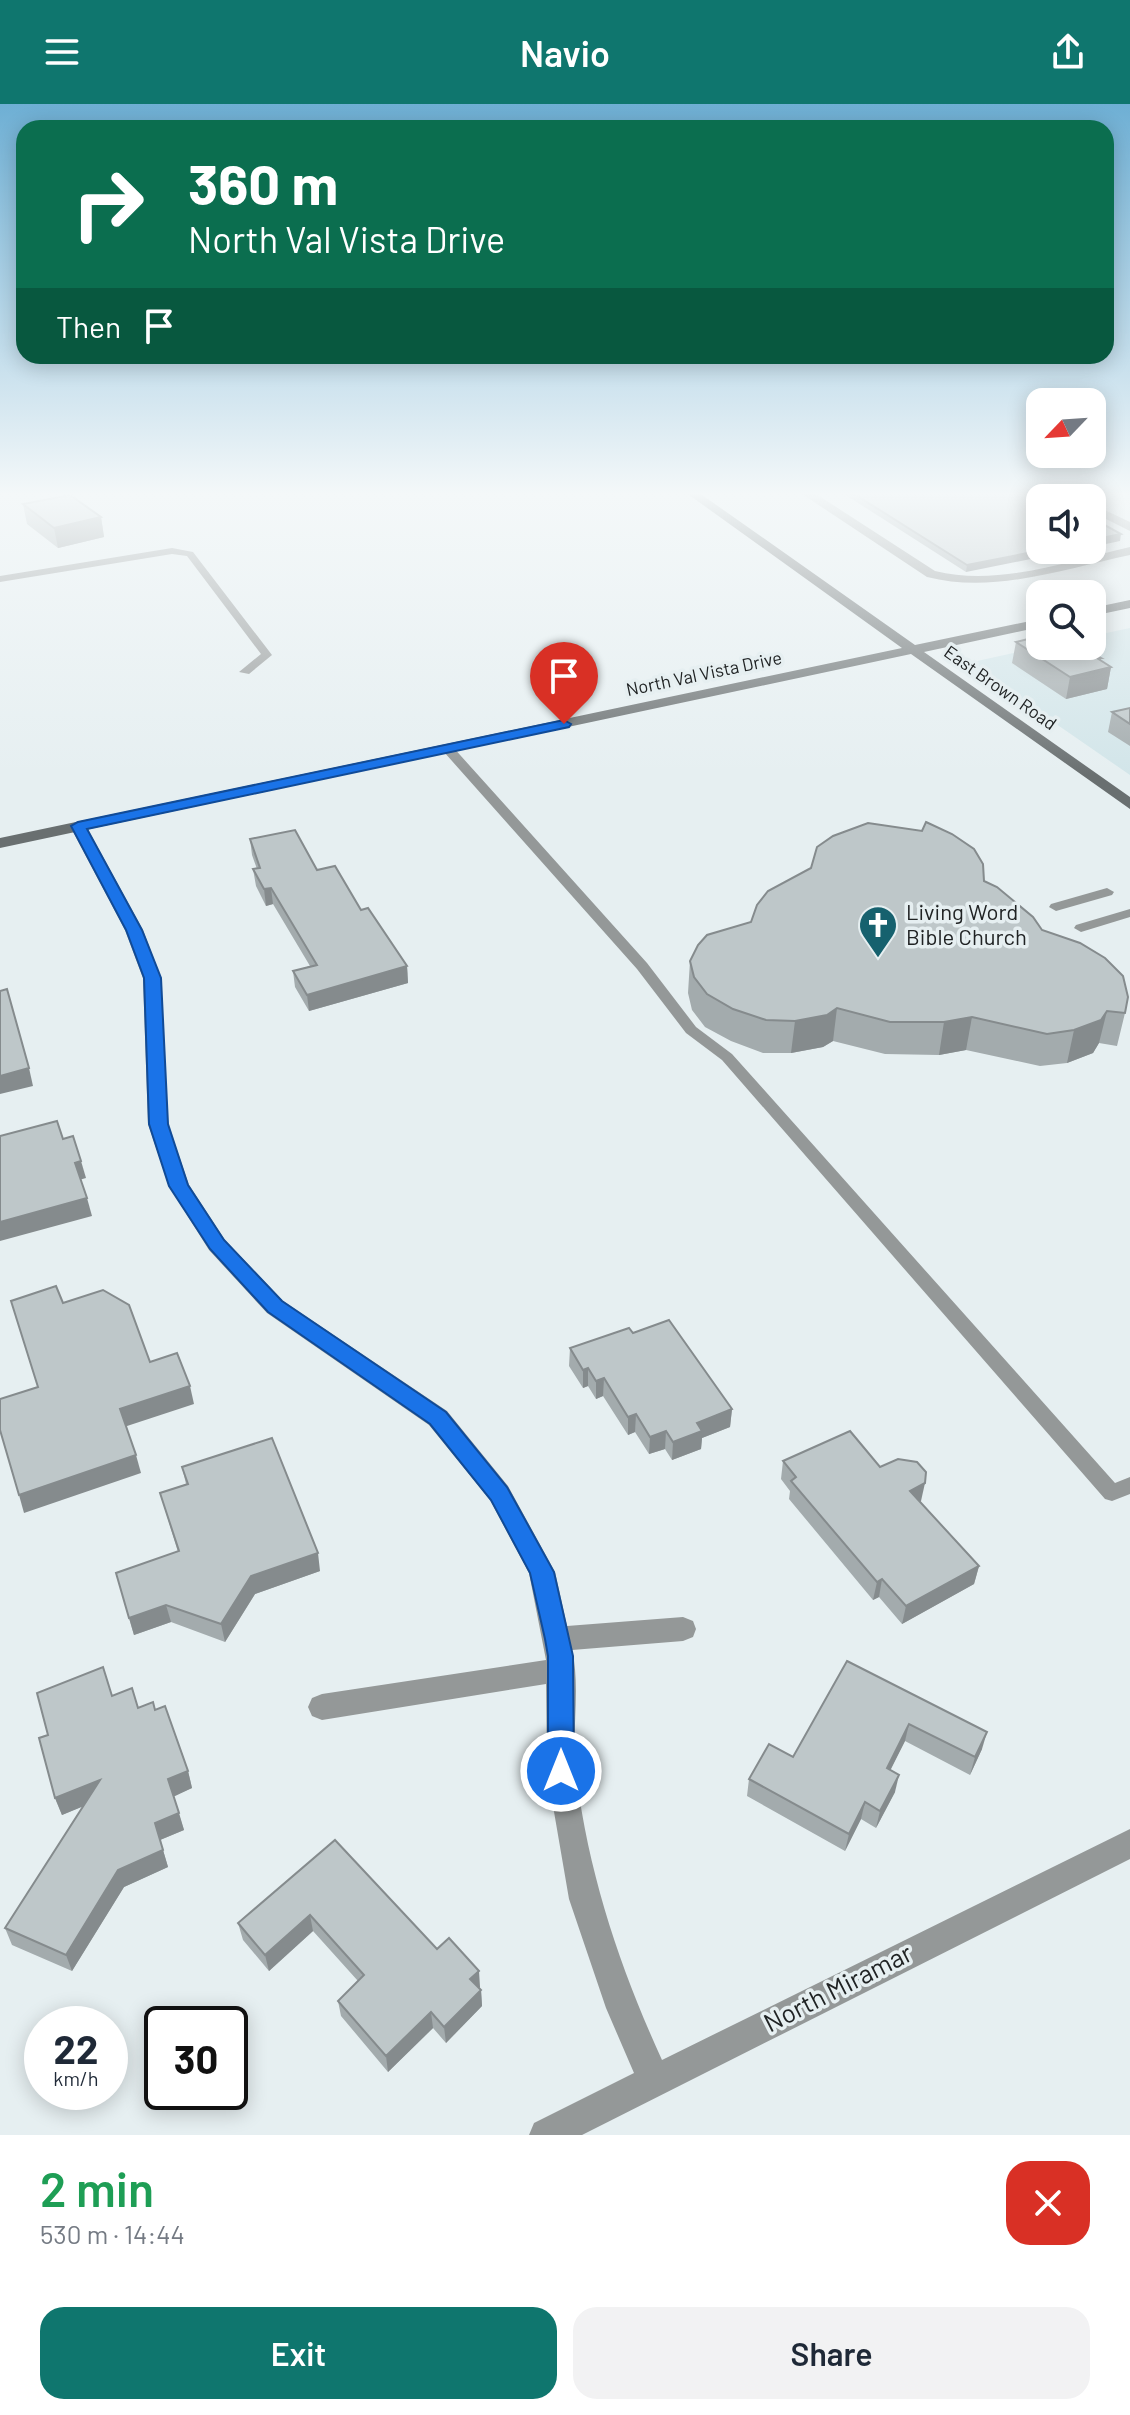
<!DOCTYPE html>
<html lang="en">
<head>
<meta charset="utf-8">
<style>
	:root { --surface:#fff; --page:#f2f2f3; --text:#1f2937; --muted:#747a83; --accent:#0f766e }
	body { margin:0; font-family:Barlow,sans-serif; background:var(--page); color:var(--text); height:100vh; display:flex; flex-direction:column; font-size:30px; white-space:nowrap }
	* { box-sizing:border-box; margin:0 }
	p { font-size:26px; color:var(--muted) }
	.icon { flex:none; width:44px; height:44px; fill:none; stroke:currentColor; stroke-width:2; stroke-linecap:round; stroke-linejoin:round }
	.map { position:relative; height:2031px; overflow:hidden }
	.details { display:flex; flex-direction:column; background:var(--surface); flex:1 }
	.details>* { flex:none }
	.hud { position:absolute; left:16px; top:16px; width:1098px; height:244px; border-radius:24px; box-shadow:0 4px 20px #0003; background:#0b6e4f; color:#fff; overflow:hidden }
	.needle { width:52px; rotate:245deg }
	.tools { position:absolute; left:1026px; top:284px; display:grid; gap:16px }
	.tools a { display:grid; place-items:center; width:80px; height:80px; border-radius:16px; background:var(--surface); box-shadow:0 4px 20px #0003; font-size:40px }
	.speed { position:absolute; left:24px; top:1902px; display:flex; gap:16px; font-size:40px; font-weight:700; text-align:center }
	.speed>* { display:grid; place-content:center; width:104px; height:104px; border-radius:50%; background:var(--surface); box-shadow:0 4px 20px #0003; line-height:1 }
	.speed small { font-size:20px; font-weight:400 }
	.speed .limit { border:4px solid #111; border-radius:12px; background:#fff; color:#111 }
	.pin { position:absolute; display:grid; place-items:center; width:68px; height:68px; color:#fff; margin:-82px -34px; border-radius:50% 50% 50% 0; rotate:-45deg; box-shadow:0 0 8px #0007 }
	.pin .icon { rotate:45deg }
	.me { position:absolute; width:88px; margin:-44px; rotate:0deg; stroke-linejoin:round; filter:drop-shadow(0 0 6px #0008) }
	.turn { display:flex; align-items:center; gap:28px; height:168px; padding:0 40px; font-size:36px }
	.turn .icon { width:104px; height:104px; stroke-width:2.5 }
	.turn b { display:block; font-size:56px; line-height:68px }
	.then { display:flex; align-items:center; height:76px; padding:0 40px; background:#0003; gap:16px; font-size:30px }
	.round { display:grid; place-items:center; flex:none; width:84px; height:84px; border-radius:24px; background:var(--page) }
	.overview { display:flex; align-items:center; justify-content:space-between; height:136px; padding:0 40px }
	h1 { font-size:48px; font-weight:600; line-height:60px; color:#1e9e55 }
	.action { display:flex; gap:16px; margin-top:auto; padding:16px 40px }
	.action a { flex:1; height:92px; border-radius:24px; background:var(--accent); color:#fff; font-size:32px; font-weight:600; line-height:92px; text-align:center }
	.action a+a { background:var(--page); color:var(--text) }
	header { display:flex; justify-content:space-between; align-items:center; height:104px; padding:0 40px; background:var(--accent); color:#fff; font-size:36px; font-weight:600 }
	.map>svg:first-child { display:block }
</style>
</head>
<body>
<header><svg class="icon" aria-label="menu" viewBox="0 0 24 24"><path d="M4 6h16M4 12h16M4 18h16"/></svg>Navio<svg class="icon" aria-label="share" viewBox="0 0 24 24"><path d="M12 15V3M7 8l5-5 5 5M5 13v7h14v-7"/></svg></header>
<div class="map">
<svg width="1130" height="2031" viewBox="0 0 1130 2031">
	<rect width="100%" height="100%" fill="#e6eff1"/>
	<path fill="#d2e5e9" d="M1130 524V671L968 559 1046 542H1092V532Z"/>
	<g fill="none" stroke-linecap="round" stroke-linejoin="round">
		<g fill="#949898" fill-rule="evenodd">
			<path d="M172 444 193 448 272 551 249 570 239 568 261 550 187 452 172 450 0 478V472Z"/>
			<path d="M448 641 452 642 647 859 696 923 732 950 1115 1379 1130 1373V1390L1112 1397 1105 1395 722 956 686 929 637 865 444 648 442 645Z"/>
			<path d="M1107 784 1114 788 1112 791 1056 807 1049 803 1051 800Z"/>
			<path d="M1130 805V813L1081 828 1074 824 1076 821Z"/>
		</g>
		<g fill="#949898" fill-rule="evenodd">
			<path d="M799 388H813L935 467C998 483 1069 457 1130 443V451C1064 465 994 490 927 473Z"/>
			<path d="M1058 388H1072L1081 394H1067Z"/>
			<path d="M1092 400 1130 418V427L1092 408Z"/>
			<path d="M78 717 86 722 143 826 161 874 168 1020 189 1081 225 1136 283 1197 447 1307 508 1382 555 1468 567 1522 683 1513 693 1517 696 1525 693 1533 683 1537 572 1546C581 1585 571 1628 576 1668 588 1769 620 1864 662 1956L1130 1725V1755L582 2031H529L534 2019 634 1969 606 1904 569 1795 547 1667 546 1580 322 1616 312 1612 308 1603 312 1594 322 1590 546 1556 529 1469 490 1396 429 1321 267 1209 209 1146 169 1082 148 1020 143 874 125 826 70 722Z"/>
		</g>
		<g fill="#696f70" fill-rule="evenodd">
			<path d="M685 388H698L915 541 1040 515V523L924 548 1130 693V705L911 550 0 744V734L902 544Z"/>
			<path d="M1130 496V504L1092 512V504Z"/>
		</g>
	</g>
	<g fill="#a3abad">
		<path d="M841 388H1044L966 468Z"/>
		<path d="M23 400 101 413 104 433 58 444 27 420Z"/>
		<path d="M1016 538 1101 554 1100 556 1111 563 1107 585 1066 595 1012 559Z"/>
		<path d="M1130 604V642L1108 628 1112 608Z"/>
		<path d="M250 735 317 766 361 806 407 862 408 879 309 907 295 883 293 867 310 862 273 800 266 802 256 782 253 765H257L252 751Z"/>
		<path d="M984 777 1042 826 1125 909 1117 942 1099 939 1093 949 1067 959 1040 962 966 946 939 951 885 950 833 937 823 943 791 949H763L731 937 705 923 692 906 688 889 690 857Z"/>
		<path d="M633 1229 732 1305 730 1323 702 1334 701 1345 672 1356 665 1345 649 1350 635 1328 628 1331 603 1292 596 1295 588 1282 583 1284 569 1262 570 1244Z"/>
		<path d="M783 1357 880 1363 921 1397 920 1398 979 1462 974 1480 902 1520 879 1493 873 1496 789 1395 790 1387 781 1375Z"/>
		<path d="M182 1363 320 1467 255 1490 225 1538 171 1518 134 1531 116 1469 178 1448 160 1389 186 1380Z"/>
		<path d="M847 1557 982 1645 970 1671 905 1637 890 1666 895 1688 876 1724 861 1715 845 1747 747 1692 749 1675 793 1653Z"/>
		<path d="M112 1592 138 1604 155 1606 188 1667 192 1684 173 1692 184 1726 160 1736 168 1763 124 1783 72 1867 12 1841 5 1824 83 1702 62 1711 55 1694 48 1631Z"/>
		<path d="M335 1736 437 1845 480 1883 479 1884 481 1886 482 1902 446 1939 433 1924 388 1968 341 1912 338 1897 358 1877 313 1827 269 1867 243 1836 238 1819Z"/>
	</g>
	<g fill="#858b8d">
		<path d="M101 413 104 433 58 444 54 424Z"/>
		<path d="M1121 430 1120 437 1092 443V436Z"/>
		<path d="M1043 446H1075L966 468 967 461Z"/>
		<path d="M1097 554H1101L1098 567 1111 563 1107 585 1066 595 1070 573Z"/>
		<path d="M271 784 273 800 266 802 264 785Z"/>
		<path d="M407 862 408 879 309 907 307 891Z"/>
		<path d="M837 904 833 937 823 943 791 949 795 917Z"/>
		<path d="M1107 907 1099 939 1093 949 1067 959 1074 926Z"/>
		<path d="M972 913 966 946 939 951 944 918Z"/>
		<path d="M29 964 33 982 0 990V972Z"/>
		<path d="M81 1057 86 1074 79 1076 75 1059Z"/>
		<path d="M87 1094 92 1112 0 1137V1118Z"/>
		<path d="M588 1264V1282L583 1284V1266Z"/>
		<path d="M604 1274 603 1292 596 1295V1277Z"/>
		<path d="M190 1282 194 1300 124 1323 120 1305Z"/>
		<path d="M732 1305 730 1323 702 1334 701 1345 672 1356 673 1338 697 1319Z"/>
		<path d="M636 1310 635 1328 628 1331V1313Z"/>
		<path d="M666 1327 665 1345 649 1350 650 1333Z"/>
		<path d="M136 1351 141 1369 24 1409 19 1391Z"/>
		<path d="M925 1379 921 1397 906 1405 910 1387Z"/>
		<path d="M318 1449 320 1467 255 1490 225 1538 221 1520 251 1472Z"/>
		<path d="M979 1462 974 1480 902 1520 906 1502Z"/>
		<path d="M882 1475 879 1493 873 1496 877 1478Z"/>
		<path d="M166 1501 171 1518 134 1531 129 1514Z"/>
		<path d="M909 1620 905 1637 883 1681 887 1664Z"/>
		<path d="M987 1628 982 1645 970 1671 975 1653Z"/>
		<path d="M188 1667 192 1684 173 1693 168 1675Z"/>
		<path d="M899 1671 895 1688 876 1724 880 1707Z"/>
		<path d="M100 1676 106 1693 62 1711 55 1694Z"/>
		<path d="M865 1698 861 1715 845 1747 849 1730Z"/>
		<path d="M179 1709 184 1726 160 1736 155 1719Z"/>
		<path d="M163 1746 168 1763 124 1783 72 1867 66 1851 118 1766Z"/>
		<path d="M310 1811 313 1827 269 1867 265 1851Z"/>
		<path d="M479 1867 480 1883 472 1891 470 1875Z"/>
		<path d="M481 1886 482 1902 446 1939 444 1923Z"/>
		<path d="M431 1908 433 1924 388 1968 386 1952Z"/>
	</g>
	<g fill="#bec7c9" stroke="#858b8d" stroke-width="2">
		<path d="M851 388H1044L1055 394H1040V446H1043L967 461Z"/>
		<path d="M70 391 101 413 54 424 23 400Z"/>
		<path d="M1092 414 1121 430 1092 436Z"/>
		<path d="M1040 532V542H1080L1101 554H1097L1111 563 1070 573 1016 538Z"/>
		<path d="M1130 604V620L1112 608Z"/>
		<path d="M926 718 952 730 974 745 983 760 984 777 997 783 1033 813 1042 826 1080 839 1105 854 1123 872 1128 893 1125 909 1107 907 1101 916 1074 926 1047 930 972 913 944 918H890L837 904 827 911 795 917 766 916 733 905 707 890 694 873 690 857 698 841 707 831 751 818 757 801 768 787 811 764 817 743 833 732 868 719 922 727Z"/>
		<path d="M295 726 317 766 335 762 361 806 368 804 407 862 307 891 293 867 317 861 271 784 264 785 253 765 260 764 250 735Z"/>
		<path d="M7 885 29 964 0 972V887Z"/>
		<path d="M57 1017 63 1035 73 1032 81 1057 75 1059 87 1094 0 1118V1032Z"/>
		<path d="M56 1182 63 1199 103 1186 129 1201 150 1258 177 1249 190 1282 120 1305 136 1351 19 1391 0 1326V1295L38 1283 11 1197Z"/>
		<path d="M669 1216 732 1305 697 1319 702 1327 673 1338 666 1327 650 1333 636 1310 628 1313 604 1274 596 1277 588 1264 583 1266 570 1244 629 1224 633 1229Z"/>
		<path d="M850 1327 880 1363 898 1355 917 1358 926 1368 925 1379 910 1387 979 1462 906 1502 882 1475 877 1478 791 1377 796 1373 783 1357Z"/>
		<path d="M272 1334 318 1449 251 1472 221 1520 166 1501 129 1514 116 1469 179 1447 160 1389 188 1380 182 1363Z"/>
		<path d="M847 1557 987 1628 975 1653 909 1620 887 1664 899 1671 880 1707 865 1698 849 1730 749 1675 769 1640 793 1653Z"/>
		<path d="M103 1563 112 1592 132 1584 138 1604 153 1598 155 1606 165 1602 188 1667 168 1675 179 1709 155 1719 163 1746 118 1766 66 1851 5 1824 100 1676 55 1694 39 1634 48 1631 37 1589Z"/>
		<path d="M335 1736 437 1845 449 1834 479 1867 470 1875 481 1886 444 1923 431 1908 386 1952 338 1897 364 1871 310 1811 265 1851 238 1819Z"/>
	</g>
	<linearGradient id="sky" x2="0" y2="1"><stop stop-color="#6eafd4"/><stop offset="0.58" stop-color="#f4f8f9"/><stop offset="1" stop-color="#f4f8f9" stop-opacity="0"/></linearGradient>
	<rect width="1130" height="672" fill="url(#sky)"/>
	<path fill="#1a73e8" stroke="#114b97" stroke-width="2" d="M564 616 571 620 569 623 87 725 142 826 161 874 168 1020 188 1081 224 1136 282 1197 446 1308 507 1383 554 1468 573 1552 574 1667 570 1675 561 1679 551 1675 548 1667V1552L545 1535 530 1469 491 1396 430 1320 268 1208 210 1145 169 1082 149 1020 144 874 126 826 71 722 78 718Z"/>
	<defs>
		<symbol id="church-pin" viewBox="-11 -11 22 30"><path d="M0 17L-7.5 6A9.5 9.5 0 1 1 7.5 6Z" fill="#16616e" stroke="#e6eff1"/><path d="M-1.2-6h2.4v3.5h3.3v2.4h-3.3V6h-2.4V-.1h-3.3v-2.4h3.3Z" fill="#fff"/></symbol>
	</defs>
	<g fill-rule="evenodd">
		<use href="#church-pin" x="856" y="799" width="44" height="60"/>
	</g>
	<g text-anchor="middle" stroke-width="7" stroke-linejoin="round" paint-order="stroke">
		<g font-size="18" fill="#202324" stroke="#e6eff1">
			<text transform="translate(704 570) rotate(-12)" y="6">North Val Vista Drive</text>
			<text transform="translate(1000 584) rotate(35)" y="6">East Brown Road</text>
		</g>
		<g font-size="22" fill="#202324" stroke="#e6eff1" text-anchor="start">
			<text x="906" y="816">Living Word<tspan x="906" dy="25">Bible Church</tspan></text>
		</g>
		<g font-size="26" fill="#202324" stroke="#e6eff1">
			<text transform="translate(838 1884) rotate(-27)" y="9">North Miramar</text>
		</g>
	</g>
</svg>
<div class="tools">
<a><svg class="needle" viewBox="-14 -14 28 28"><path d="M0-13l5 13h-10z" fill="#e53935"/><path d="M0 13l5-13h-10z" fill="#747a83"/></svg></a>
<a><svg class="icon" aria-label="sound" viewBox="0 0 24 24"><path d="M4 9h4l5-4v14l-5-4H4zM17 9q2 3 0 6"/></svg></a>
<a><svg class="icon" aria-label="search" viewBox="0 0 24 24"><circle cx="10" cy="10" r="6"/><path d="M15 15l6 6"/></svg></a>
</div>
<div class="speed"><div>22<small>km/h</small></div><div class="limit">30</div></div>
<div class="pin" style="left:564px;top:620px;background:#d93025"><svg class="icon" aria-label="arrive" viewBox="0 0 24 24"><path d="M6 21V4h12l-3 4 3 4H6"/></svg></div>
<svg class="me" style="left:561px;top:1667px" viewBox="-20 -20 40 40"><circle r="17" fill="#1a73e8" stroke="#fff" stroke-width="3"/><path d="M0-11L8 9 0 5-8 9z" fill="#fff"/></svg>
<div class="hud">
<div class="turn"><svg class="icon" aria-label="right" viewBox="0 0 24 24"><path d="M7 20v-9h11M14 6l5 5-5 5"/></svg><div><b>360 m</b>North Val Vista Drive</div></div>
<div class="then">Then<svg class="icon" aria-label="arrive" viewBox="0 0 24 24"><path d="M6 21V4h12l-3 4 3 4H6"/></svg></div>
</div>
</div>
<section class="details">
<div class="overview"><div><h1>2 min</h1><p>530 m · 14:44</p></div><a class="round" style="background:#d93025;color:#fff"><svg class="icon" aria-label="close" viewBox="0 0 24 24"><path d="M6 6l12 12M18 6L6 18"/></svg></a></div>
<div class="action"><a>Exit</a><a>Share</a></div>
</section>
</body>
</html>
